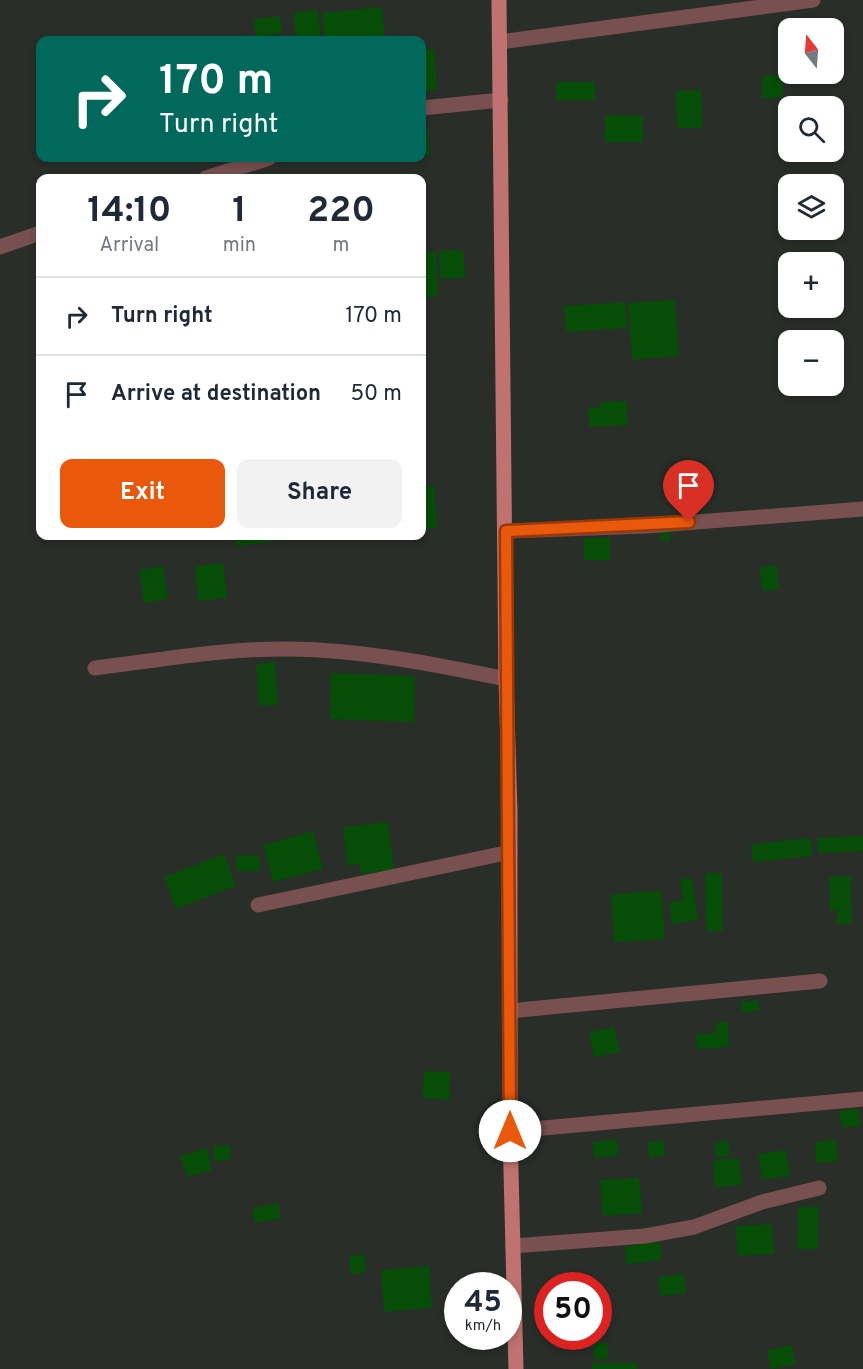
<!DOCTYPE html>
<html lang="en">
<head>
<meta charset="utf-8">
<style>
	:root { --surface:#fff; --page:#f2f2f3; --text:#1f2937; --muted:#747a83; --line:#e0e1e3; --accent:#ea580c }
	body { margin:0; font-family:Overpass,sans-serif; background:var(--page); color:var(--text); height:100vh; display:flex; flex-direction:column; font-size:22px; white-space:nowrap }
	* { box-sizing:border-box; margin:0 }
	p { font-size:20px; color:var(--muted) }
	.icon { flex:none; width:33px; height:33px; fill:none; stroke:currentColor; stroke-width:2; stroke-linecap:round; stroke-linejoin:round }
	.map { position:relative; flex:1; overflow:hidden }
	.details { position:absolute; left:36px; top:174px; width:390px; height:366px; display:flex; flex-direction:column; background:var(--surface); border-radius:12px; box-shadow:0 3px 9px #0003 }
	.details>* { flex:none }
	.banner { position:absolute; left:36px; top:36px; width:390px; height:126px; border-radius:12px; box-shadow:0 3px 9px #0003; background:#00695c; color:#fff; overflow:hidden }
	.needle { width:39px; rotate:343deg }
	.controls { position:absolute; left:778px; top:18px; display:grid; gap:12px }
	.controls a { display:grid; place-items:center; width:66px; height:66px; border-radius:12px; background:var(--surface); box-shadow:0 3px 9px #0003; font-size:30px }
	.speed { position:absolute; left:444px; top:1272px; display:flex; gap:12px; font-size:30px; font-weight:700; text-align:center }
	.speed>* { display:grid; place-content:center; width:78px; height:78px; border-radius:50%; background:var(--surface); box-shadow:0 3px 9px #0003; line-height:1 }
	.speed small { font-size:15px; font-weight:400 }
	.speed .limit { border:9px solid #d22; background:#fff; color:#111 }
	.pin { position:absolute; display:grid; place-items:center; width:51px; height:51px; color:#fff; margin:-62px -26px; border-radius:50% 50% 50% 0; rotate:-45deg; box-shadow:0 0 6px #0007 }
	.pin .icon { rotate:45deg }
	.me { position:absolute; width:66px; margin:-33px; rotate:0deg; stroke-linejoin:round; filter:drop-shadow(0 0 4px #0008) }
	.turn { display:flex; align-items:center; gap:21px; height:126px; padding:0 24px; font-size:27px }
	.turn .icon { width:78px; height:78px; stroke-width:2.5 }
	.turn b { display:block; font-size:42px; line-height:51px }
	.eta { display:flex; justify-content:space-evenly; align-items:center; height:102px; text-align:center }
	.eta b { font-size:36px; font-weight:700; line-height:42px }
	.button { display:flex; gap:12px; margin-top:auto; padding:12px 24px }
	.button a { flex:1; height:69px; border-radius:12px; background:var(--accent); color:#fff; font-size:24px; font-weight:700; line-height:69px; text-align:center }
	.button a+a { background:var(--page); color:var(--text) }
	ul { padding:0; list-style:none }
	li { display:flex; align-items:center; gap:18px; height:78px; padding:0 24px; border-top:2px solid var(--line) }
	li div { flex:1 }
	li b { display:block; font-size:22px }
	li em { font-style:normal }
	.map>svg:first-child { display:block }
</style>
</head>
<body>
<div class="map">
<svg width="863" height="1369" viewBox="0 0 863 1369">
	<rect width="100%" height="100%" fill="#292e29"/>
	<g fill="#064d08">
		<path d="M382 7 385 40H325L322 13Z"/>
		<path d="M318 10 321 40H296L293 13Z"/>
		<path d="M280 16 282 33 256 37 254 19Z"/>
		<path d="M434 49 437 90 422 91V50Z"/>
		<path d="M783 75V98H762V76Z"/>
		<rect x="556" y="82" width="39" height="18"/>
		<path d="M701 90 702 128H677L676 91Z"/>
		<path d="M605 115 643 116V142H605Z"/>
		<path d="M422 123H426L430 155 422 156Z"/>
		<path d="M386 158H403V159L386 161Z"/>
		<path d="M463 250 465 278 441 279 439 251Z"/>
		<path d="M436 252 438 296 422 297V253Z"/>
		<path d="M675 300 679 356 632 360 628 303Z"/>
		<path d="M625 302 627 328 566 332 564 306Z"/>
		<path d="M627 401 628 425 589 427 588 408 601 407V402Z"/>
		<path d="M434 486 437 528 422 529V487Z"/>
		<path d="M670 525V541H661L660 526Z"/>
		<path d="M235 536H271L272 542 236 546Z"/>
		<rect x="584" y="538" width="26" height="22"/>
		<path d="M223 563 227 598 198 601 195 566Z"/>
		<path d="M777 565 779 589 762 591 760 567Z"/>
		<path d="M163 566 168 599 144 603 139 570Z"/>
		<path d="M275 662 278 705 259 706 256 664Z"/>
		<path d="M331 673 415 676 414 722 330 719Z"/>
		<path d="M388 822 394 870 361 874 360 864 347 865 343 827Z"/>
		<path d="M313 831 323 869 273 882 263 845Z"/>
		<path d="M863 836V851L818 853 817 838Z"/>
		<path d="M811 838 812 856 753 862 751 844Z"/>
		<path d="M224 854 236 886 176 909 164 877Z"/>
		<path d="M236 855 260 856V871H236Z"/>
		<path d="M705 873H722L723 931H706Z"/>
		<path d="M851 876 852 924H837V910H830L829 877Z"/>
		<path d="M692 878 698 920 672 924 669 902 683 900 680 879Z"/>
		<path d="M661 891 665 939 614 942 611 894Z"/>
		<path d="M758 1000 759 1010 742 1013 741 1002Z"/>
		<path d="M728 1022 729 1047 697 1049 696 1034 716 1033 715 1023Z"/>
		<path d="M614 1027 620 1052 594 1057 589 1032Z"/>
		<path d="M424 1071 450 1072 449 1100 422 1098Z"/>
		<path d="M858 1108 861 1126 842 1128 839 1111Z"/>
		<path d="M617 1139 619 1155 594 1158 592 1142Z"/>
		<path d="M663 1140 665 1156 649 1158 648 1142Z"/>
		<path d="M728 1140 730 1155 716 1157 714 1143Z"/>
		<path d="M836 1140 838 1161 816 1163 815 1142Z"/>
		<path d="M230 1145 231 1160 214 1161 213 1146Z"/>
		<path d="M206 1148 212 1170 187 1177 180 1156Z"/>
		<path d="M786 1150 790 1176 762 1179 758 1154Z"/>
		<path d="M739 1158 742 1185 715 1187 713 1160Z"/>
		<path d="M639 1178 642 1213 603 1216 600 1180Z"/>
		<path d="M278 1203 281 1218 255 1223 252 1208Z"/>
		<path d="M798 1207H819L818 1249H797Z"/>
		<path d="M772 1224 774 1254 737 1256 736 1226Z"/>
		<path d="M660 1242 662 1260 626 1264 625 1246Z"/>
		<path d="M364 1254 366 1273 351 1274 349 1256Z"/>
		<path d="M429 1266 432 1308 384 1312 381 1270Z"/>
		<path d="M684 1274 686 1293 660 1296 658 1277Z"/>
		<rect x="594" y="1343" width="14" height="16"/>
		<path d="M792 1345 796 1364 771 1369 767 1350Z"/>
		<rect x="592" y="1363" width="45" height="6"/>
	</g>
	<g fill="none" stroke-linecap="round" stroke-linejoin="round">
		<g stroke="#77504f" stroke-width="15">
			<path d="M500 42 813 0"/>
			<path d="M422 108 501 100"/>
			<path d="M206 178 269 158"/>
			<path d="M0 247 40 233"/>
			<path d="M506 531 646 526 863 509"/>
			<path d="M95 668C160 660 225 648 290 649 363 650 434 664 506 679"/>
			<path d="M258 905 510 852"/>
			<path d="M509 1011 820 981"/>
			<path d="M510 1131 863 1099"/>
			<path d="M513 1246 645 1236 694 1227 762 1202 819 1188"/>
		</g>
		<path stroke="#c07271" stroke-width="15" d="M499 0 506 679 510 812V1131L516 1369"/>
	</g>
	<g fill="none" stroke-linecap="round" stroke-linejoin="round">
		<defs>
			<path id="route" d="M510 1131 506 531 689 522"/>
		</defs>
		<use href="#route" stroke="#983908" stroke-width="15"/>
		<use href="#route" stroke="#ea580c" stroke-width="10"/>
	</g>
</svg>
<div class="controls">
<a><svg class="needle" viewBox="-14 -14 28 28"><path d="M0-13l5 13h-10z" fill="#e53935"/><path d="M0 13l5-13h-10z" fill="#747a83"/></svg></a>
<a><svg class="icon" aria-label="search" viewBox="0 0 24 24"><circle cx="10" cy="10" r="6"/><path d="M15 15l6 6"/></svg></a>
<a><svg class="icon" aria-label="layers" viewBox="0 0 24 24"><path d="M12 4l9 5-9 5-9-5zM3 14l9 5 9-5"/></svg></a>
<a>+</a>
<a>−</a>
</div>
<div class="speed"><div>45<small>km/h</small></div><div class="limit">50</div></div>
<div class="pin" style="left:689px;top:522px;background:#d93025"><svg class="icon" aria-label="arrive" viewBox="0 0 24 24"><path d="M6 21V4h12l-3 4 3 4H6"/></svg></div>
<svg class="me" style="left:510px;top:1131px" viewBox="-20 -20 40 40"><circle r="19" fill="#fff"/><path d="M0-13L10 11 0 6-10 11z" fill="#ea580c"/></svg>
<div class="banner">
<div class="turn"><svg class="icon" aria-label="right" viewBox="0 0 24 24"><path d="M7 20v-9h11M14 6l5 5-5 5"/></svg><div><b>170 m</b>Turn right</div></div>
</div>
<section class="details">
<div class="eta">
<div><b>14:10</b><p>Arrival</p></div>
<div><b>1</b><p>min</p></div>
<div><b>220</b><p>m</p></div>
</div>
<ul>
<li><svg class="icon" aria-label="right" viewBox="0 0 24 24"><path d="M7 20v-9h11M14 6l5 5-5 5"/></svg><div><b>Turn right</b></div><em>170 m</em></li>
<li><svg class="icon" aria-label="arrive" viewBox="0 0 24 24"><path d="M6 21V4h12l-3 4 3 4H6"/></svg><div><b>Arrive at destination</b></div><em>50 m</em></li>
</ul>
<div class="button"><a>Exit</a><a>Share</a></div>
</section>
</div>
</body>
</html>
